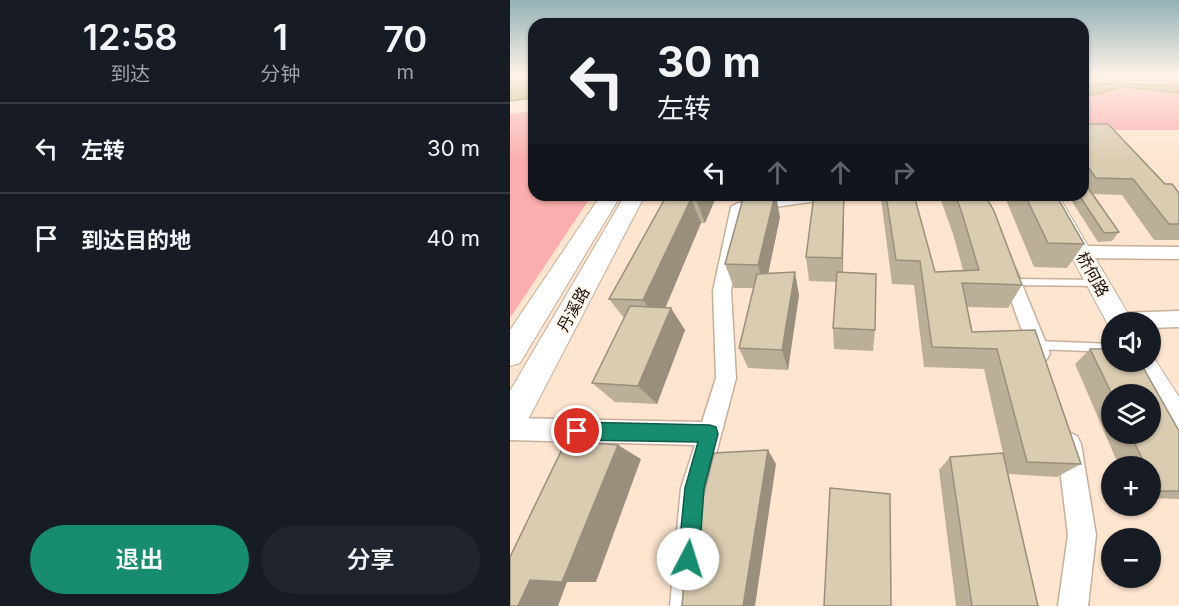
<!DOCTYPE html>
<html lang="zh">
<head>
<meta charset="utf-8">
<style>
	:root { --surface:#171b24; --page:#20242c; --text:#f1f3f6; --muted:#9ea1a6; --line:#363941; --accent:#178c6e }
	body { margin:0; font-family:Inter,"Noto Sans SC",sans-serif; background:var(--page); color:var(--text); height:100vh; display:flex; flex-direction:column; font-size:22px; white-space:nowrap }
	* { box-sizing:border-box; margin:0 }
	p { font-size:20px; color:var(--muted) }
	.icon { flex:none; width:33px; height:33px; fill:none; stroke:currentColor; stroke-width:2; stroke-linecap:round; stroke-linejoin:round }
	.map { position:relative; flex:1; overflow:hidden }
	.panel { display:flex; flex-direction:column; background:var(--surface); width:510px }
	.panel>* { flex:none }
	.top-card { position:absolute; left:18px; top:18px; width:561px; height:183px; border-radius:18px; box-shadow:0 2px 4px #0004; background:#171b24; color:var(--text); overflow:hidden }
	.buttons { position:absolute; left:591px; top:312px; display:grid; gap:12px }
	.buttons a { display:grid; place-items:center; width:60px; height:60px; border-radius:50%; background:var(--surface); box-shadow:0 2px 4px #0004; font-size:30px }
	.pin { position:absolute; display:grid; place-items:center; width:51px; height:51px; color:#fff; margin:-26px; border:3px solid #fff; border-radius:50%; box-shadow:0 2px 6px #0007 }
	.me { position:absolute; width:66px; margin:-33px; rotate:5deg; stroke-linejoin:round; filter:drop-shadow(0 0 4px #0008) }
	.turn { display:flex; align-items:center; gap:21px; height:126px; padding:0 30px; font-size:27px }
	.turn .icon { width:78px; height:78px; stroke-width:2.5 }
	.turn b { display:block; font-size:42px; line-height:51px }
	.lanes { display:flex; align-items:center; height:57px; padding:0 30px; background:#0003; justify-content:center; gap:30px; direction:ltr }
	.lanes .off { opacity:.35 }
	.eta { display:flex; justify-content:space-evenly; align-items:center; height:102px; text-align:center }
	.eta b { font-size:36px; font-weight:600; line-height:42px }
	.action { display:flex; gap:12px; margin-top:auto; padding:12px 30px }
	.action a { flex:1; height:69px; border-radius:36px; background:var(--accent); color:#fff; font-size:24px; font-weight:600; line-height:69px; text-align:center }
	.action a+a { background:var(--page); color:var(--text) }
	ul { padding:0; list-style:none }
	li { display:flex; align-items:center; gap:18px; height:90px; padding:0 30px; border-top:2px solid var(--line) }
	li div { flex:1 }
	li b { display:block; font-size:22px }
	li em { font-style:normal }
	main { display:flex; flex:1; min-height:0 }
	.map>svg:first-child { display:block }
</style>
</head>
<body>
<main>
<section class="panel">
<div class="eta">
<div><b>12:58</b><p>到达</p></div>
<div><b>1</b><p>分钟</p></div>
<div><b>70</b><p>m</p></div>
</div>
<ul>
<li><svg class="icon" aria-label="left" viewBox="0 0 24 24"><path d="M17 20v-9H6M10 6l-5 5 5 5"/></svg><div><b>左转</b></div><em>30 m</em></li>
<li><svg class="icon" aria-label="arrive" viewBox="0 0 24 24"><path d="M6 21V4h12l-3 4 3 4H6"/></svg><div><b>到达目的地</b></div><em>40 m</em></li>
</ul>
<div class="action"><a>退出</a><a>分享</a></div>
</section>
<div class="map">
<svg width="669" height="606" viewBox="0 0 669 606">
	<rect width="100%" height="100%" fill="#fee5cf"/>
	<g fill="#faaead">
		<rect x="573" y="76" width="96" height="54"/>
		<path d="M24 111V195H82L0 318V114Z"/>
	</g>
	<g fill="#b4b069" stroke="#86814d" stroke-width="1.5">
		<path d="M0 76H24V98L0 101Z"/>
		<path d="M601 83 664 86 669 87V93L614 87 573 97V86Z"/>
	</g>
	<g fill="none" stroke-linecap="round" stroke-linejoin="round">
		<defs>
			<g id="lane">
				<path d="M503 279 588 280 592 283 588 286 503 285 499 282Z"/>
				<path d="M527 341 602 344V352L527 349 524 348 522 345 524 342Z"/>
			</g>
			<g id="street">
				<path d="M288 195H328L321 199 235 211 221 291 226 378 197 488 190 606H160L171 488 185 445 0 440V418L192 422 206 378 203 291 221 207 228 203Z"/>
				<path d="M570 246 669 247V259L570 258 564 256 562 252 564 248Z"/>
				<path d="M499 266 505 268 507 272 540 353 537 359 530 362 523 359 520 353 491 272 493 268Z"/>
				<path d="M669 311V327L640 328V322H602V325L600 321 602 316 609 313Z"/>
				<path d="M559 432 567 436 571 444 586 535 578 606H548L558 535 547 444 551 436Z"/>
			</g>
			<g id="secondary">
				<path d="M91 195H111L10 363 0 366V330Z"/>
				<path d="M115 195H135L11 433 0 438V391Z"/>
				<path d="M528 195H548L623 322H602L601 330Z"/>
				<path d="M640 352 669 397V443C652 436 640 413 640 394H634L618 362H640Z"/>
			</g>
		</defs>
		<use href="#lane" stroke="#c7af9b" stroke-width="3"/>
		<use href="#street" stroke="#c7af9b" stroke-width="3"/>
		<use href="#secondary" stroke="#c7af9b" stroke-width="2"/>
		<use href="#lane" fill="#fff" fill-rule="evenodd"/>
		<use href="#street" fill="#fff" fill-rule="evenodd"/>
		<use href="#secondary" fill="#fff" fill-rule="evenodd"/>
	</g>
	<g fill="#bbaf98" fill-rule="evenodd">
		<path d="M573 124 655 184 669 193V240H644L612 195 583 194 609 232 602 241 588 242 561 200 564 195H573Z"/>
		<path d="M157 195H207L195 223H191L155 308 175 330 147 404 105 402 82 383 114 318 99 299Z"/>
		<path d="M371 195H376L425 272 453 270 443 234 429 195H475L512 285 498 308 457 307 462 332 525 330 571 464 547 477 498 474 528 606H446L429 470 440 457 493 453 474 369 414 367 404 285 382 284 371 199Z"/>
		<path d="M494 195H546L574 244 557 268 524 267Z"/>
		<path d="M334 213 333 272 365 330 363 351 324 349 323 328 326 282 299 281 296 257Z"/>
		<path d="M270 217 258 273 289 295 278 370 238 368 229 348 243 288H224L215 264Z"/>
		<path d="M580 349 669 431V499L640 498V466H609L565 364ZM602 394 640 434H602Z"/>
	</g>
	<g fill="#998f7c">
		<path d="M188 195H207L195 223 186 199Z"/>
		<path d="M265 195H266L270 217 255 289 248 265Z"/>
		<path d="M334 195V213L332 282V258Z"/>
		<path d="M181 199 191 223 149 323 133 300Z"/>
		<path d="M285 272 289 295 278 370 272 350Z"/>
		<path d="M161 308 175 330 147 404 128 386Z"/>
		<path d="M108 445 131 459 86 582H57L48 606H8L20 580Z"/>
		<path d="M258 450 266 464 245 606H233Z"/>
	</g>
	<g fill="#daccb1" stroke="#998f7c" stroke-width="1.5">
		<path d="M573 124H598L655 184H662L669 193V224H659L623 179 586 178 573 160Z"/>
		<path d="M576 185 609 232 594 233 569 195H573V187Z"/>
		<path d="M157 195H188L186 199H181L133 300 99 299Z"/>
		<path d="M234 195H265L248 265 215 264Z"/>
		<path d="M304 195H334L332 258 296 257Z"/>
		<path d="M376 195H404L425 272 469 270 451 210 445 195H475L484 211 512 285 452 283 462 332 525 330 571 464 517 462 487 349 422 347 410 261 386 260Z"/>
		<path d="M515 195H546L574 244 538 243Z"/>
		<path d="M285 272 272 350 229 348 247 274Z"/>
		<path d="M327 272 366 274 365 330 323 328Z"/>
		<path d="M120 306 161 308 128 386 82 383Z"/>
		<path d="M580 349H602V362H630L669 431V491H647L640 476V466H636L620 434H640V394H602Z"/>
		<path d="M56 441 108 445 52 582 20 580 8 606H0V557Z"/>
		<path d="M258 450 233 606H172L175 571 204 453Z"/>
		<path d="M493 453 528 606H462L440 457Z"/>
		<path d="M320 488 380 494 381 606H314Z"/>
	</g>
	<linearGradient id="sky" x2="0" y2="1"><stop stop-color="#93b2b5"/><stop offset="0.47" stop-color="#fff3e9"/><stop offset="1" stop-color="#fff3e9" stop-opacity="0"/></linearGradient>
	<rect width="669" height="161" fill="url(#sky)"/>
	<path fill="#178c6e" stroke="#0f5b48" stroke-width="1.5" d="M67 422 200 425 206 427 208 434 194 488 189 559 186 566 178 569 171 566 168 559 175 488 188 442 67 440 60 437 58 431 60 425Z"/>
	<g text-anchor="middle" stroke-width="4.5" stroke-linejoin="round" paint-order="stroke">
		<g font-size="16" fill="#1c130c" stroke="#fff5ec">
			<text transform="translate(583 274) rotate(61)" y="6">桥何路</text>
			<text transform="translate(63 309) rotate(-61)" y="6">丹溪路</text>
		</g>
	</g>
</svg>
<div class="buttons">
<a><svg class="icon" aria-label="sound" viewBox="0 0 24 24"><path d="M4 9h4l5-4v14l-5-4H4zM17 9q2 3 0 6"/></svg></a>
<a><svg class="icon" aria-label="layers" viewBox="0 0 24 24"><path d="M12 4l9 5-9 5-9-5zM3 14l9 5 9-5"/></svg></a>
<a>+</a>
<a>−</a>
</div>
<div class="pin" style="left:67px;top:431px;background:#d93025"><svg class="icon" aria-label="arrive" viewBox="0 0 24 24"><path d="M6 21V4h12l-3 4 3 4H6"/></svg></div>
<svg class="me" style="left:178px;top:559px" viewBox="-20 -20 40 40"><circle r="19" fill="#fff"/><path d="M0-13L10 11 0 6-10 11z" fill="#178c6e"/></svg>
<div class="top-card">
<div class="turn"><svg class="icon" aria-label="left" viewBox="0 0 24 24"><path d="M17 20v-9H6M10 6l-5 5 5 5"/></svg><div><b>30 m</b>左转</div></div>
<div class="lanes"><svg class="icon" aria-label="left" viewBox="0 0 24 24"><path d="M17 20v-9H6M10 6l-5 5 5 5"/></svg><svg class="icon off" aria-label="ahead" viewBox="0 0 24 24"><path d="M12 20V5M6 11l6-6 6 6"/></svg><svg class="icon off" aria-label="ahead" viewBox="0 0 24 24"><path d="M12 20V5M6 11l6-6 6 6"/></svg><svg class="icon off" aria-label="right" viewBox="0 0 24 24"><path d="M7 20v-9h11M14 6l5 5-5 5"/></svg></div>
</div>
</div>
</main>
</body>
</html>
